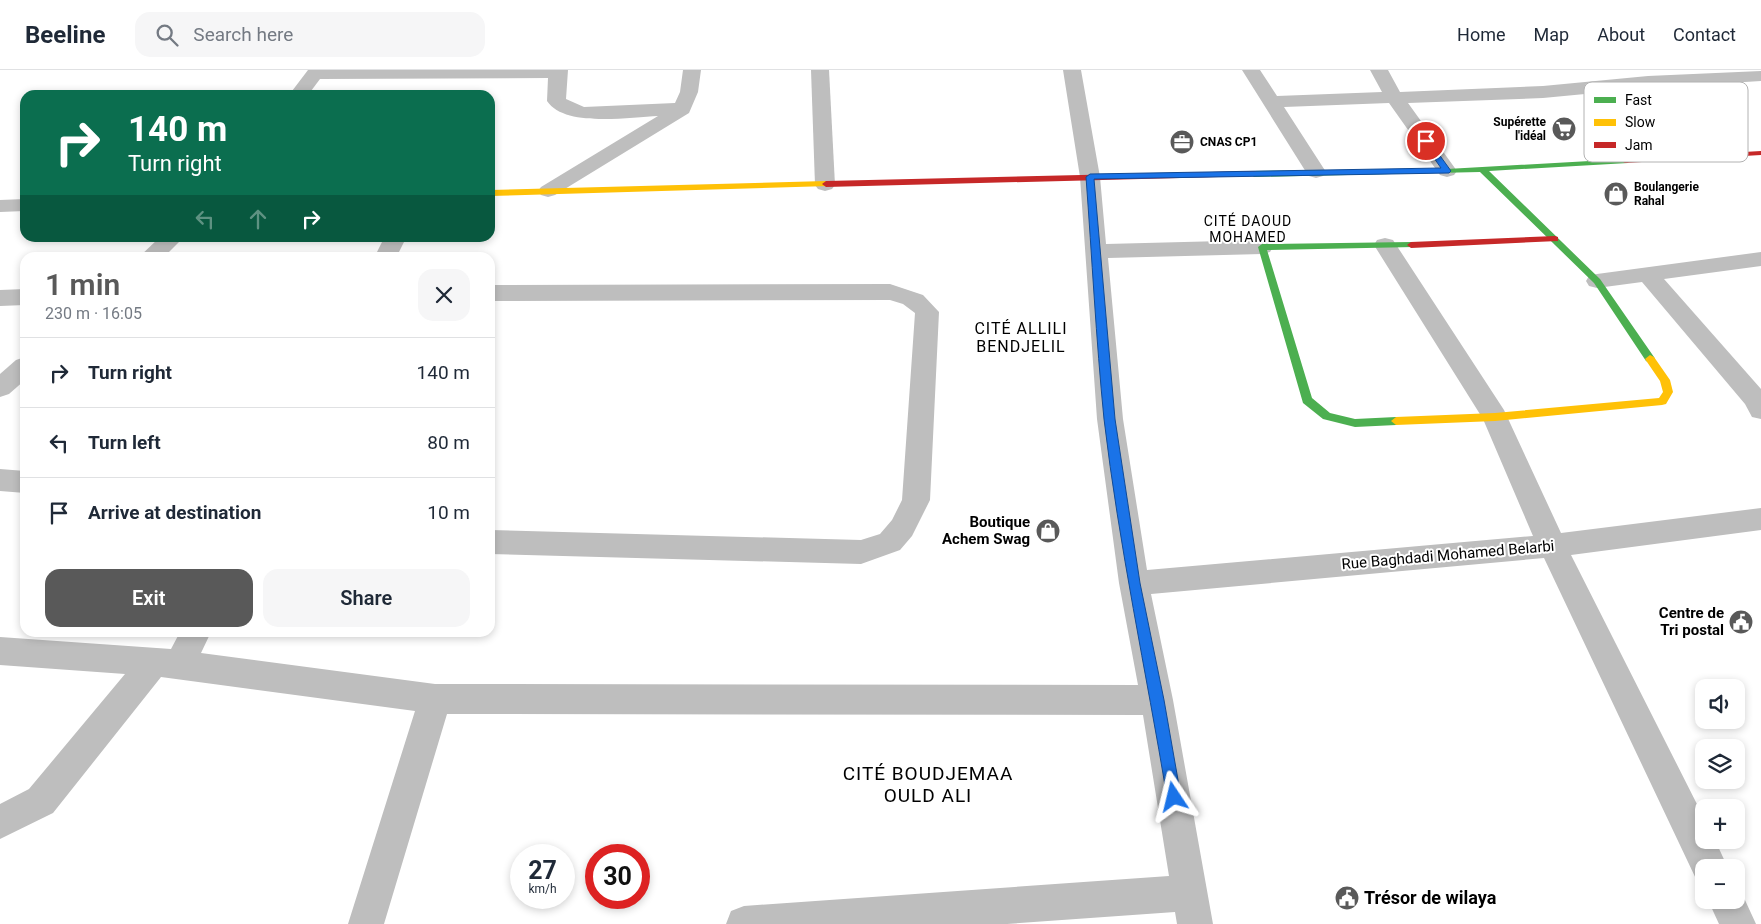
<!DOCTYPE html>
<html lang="en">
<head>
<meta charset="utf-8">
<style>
	:root { --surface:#fff; --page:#f6f6f7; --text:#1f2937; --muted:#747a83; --line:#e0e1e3; --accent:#595959 }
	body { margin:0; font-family:Roboto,sans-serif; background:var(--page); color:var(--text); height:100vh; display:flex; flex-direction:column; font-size:19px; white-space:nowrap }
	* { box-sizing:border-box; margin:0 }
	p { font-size:16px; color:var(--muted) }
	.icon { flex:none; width:28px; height:28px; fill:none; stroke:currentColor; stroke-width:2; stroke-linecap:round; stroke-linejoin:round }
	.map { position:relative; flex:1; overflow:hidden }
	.sheet { position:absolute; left:20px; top:182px; width:475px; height:385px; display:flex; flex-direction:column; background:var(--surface); border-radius:15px; box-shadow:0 2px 8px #0003 }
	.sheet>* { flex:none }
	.top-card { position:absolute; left:20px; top:20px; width:475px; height:152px; border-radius:15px; box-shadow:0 2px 8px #0003; background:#0b6e4f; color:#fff; overflow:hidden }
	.controls { position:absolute; left:1695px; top:609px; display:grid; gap:10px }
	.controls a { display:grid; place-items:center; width:50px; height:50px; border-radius:10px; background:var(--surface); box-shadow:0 2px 8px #0003; font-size:25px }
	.speed { position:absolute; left:510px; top:774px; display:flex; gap:10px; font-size:25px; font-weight:700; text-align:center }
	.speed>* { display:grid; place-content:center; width:65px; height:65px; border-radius:50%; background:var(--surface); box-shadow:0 2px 8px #0003; line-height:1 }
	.speed small { font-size:12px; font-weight:400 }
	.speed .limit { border:8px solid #d22; background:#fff; color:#111 }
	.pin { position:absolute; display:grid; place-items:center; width:42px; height:42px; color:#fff; margin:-21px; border:2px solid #fff; border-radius:50%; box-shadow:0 1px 5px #0007 }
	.me { position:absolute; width:55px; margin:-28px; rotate:350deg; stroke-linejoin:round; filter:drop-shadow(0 0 4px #0008) }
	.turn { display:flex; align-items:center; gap:18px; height:105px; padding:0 25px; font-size:22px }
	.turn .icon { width:65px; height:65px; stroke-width:2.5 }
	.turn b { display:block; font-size:35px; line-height:42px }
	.lanes { display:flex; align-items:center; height:48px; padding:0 25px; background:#0003; justify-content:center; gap:25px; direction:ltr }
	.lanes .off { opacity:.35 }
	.round { display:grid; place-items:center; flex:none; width:52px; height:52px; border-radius:15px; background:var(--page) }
	.head { display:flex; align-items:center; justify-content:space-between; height:85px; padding:0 25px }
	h1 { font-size:30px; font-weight:600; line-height:38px; color:var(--accent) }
	.primary-button { display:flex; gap:10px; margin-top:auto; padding:10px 25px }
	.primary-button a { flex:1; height:58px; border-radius:15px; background:var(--accent); color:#fff; font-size:20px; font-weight:600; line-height:58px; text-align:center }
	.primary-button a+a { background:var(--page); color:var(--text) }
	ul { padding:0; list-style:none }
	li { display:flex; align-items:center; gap:15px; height:70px; padding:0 25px; border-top:1px solid var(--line) }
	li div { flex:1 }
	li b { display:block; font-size:19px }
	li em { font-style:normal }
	header { display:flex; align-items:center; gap:30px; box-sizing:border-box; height:70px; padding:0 25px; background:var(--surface); border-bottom:1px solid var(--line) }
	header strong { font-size:24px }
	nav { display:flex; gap:28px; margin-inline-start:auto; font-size:18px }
	.search { width:350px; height:45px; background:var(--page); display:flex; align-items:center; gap:12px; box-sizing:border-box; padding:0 18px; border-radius:15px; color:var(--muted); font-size:19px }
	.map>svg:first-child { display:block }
</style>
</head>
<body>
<header>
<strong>Beeline</strong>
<div class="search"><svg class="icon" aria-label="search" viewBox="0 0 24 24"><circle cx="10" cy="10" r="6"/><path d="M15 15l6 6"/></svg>Search here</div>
<nav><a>Home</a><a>Map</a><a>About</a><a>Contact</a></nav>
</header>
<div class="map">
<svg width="1761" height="854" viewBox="0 0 1761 854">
	<rect width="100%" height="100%" fill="#fff"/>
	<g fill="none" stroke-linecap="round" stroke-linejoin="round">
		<g fill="#bebebe" fill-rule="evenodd">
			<path d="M308 0H568L566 29 584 37 675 33 680 22 683 0H701L698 22 689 43 555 125 548 127 541 125 538 121 541 117 658 46C629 47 565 58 547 31L548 8 320 9 308 25H289Z"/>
			<path d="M811 0H829L835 115 832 119 825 121 818 119 815 115Z"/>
			<path d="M1063 0H1081L1100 107 1106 174 1262 170 1270 172 1273 177 1270 182 1262 184 1108 188 1123 349 1147 500 1533 466 1483 349 1374 175 1377 170 1385 168 1393 170 1504 340 1561 463 1761 438V460L1571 485 1704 748V770H1715L1728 798H1704V813L1697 811 1544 488 1151 524 1173 630 1213 854H1177L1175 842 1007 854H726L731 841 744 836 1169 806 1143 645 447 644 384 854H348L415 641 161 607 53 743 0 769V734L29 719 125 604 0 595V567L171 579 180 562H211L201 583 435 614 1138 615 1119 513 1097 349 1080 107Z"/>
			<path d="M1242 0H1260L1277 26 1382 22 1370 0H1388L1400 22 1543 16 1648 6 1761 1V11L1648 18 1543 28 1408 33 1457 101 1454 105 1447 107 1440 105 1389 33 1284 37 1326 102 1323 106 1316 108 1309 106 1306 102Z"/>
			<path d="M25 129V141L0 142V130Z"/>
			<path d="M159 168H183L163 188H138Z"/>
			<path d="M384 168H406L396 188H374Z"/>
			<path d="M1761 182V196L1664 209 1761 319V349L1752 347 1745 334 1642 212 1597 218 1589 216 1586 211 1589 206 1597 204Z"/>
			<path d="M890 214 923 225 939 242 930 430 912 466 900 480 861 494 490 484V460L861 470 880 464 892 450 902 430 915 243 903 234 890 230 490 231V215Z"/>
			<path d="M25 219V235L0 236V220Z"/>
			<path d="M25 287V310L9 324 0 327V304L16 290Z"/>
			<path d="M0 399 25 401V423L0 421Z"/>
			<path d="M1736 816 1739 817 1756 854H1719L1708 830H1736Z"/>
		</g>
		<g fill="#4caf50" fill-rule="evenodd">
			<path d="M1625 89 1629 91 1628 93 1489 101 1600 209 1654 287 1655 289 1650 293 1646 291 1594 213 1480 102 1254 107 1250 104 1254 101 1447 99Z"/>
			<path d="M1411 172 1414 173V177L1267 180 1312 328 1330 343 1355 349 1396 347 1401 351 1396 355 1355 357 1323 349 1303 333 1258 177 1262 174Z"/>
		</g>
		<g fill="#ffc107" fill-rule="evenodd">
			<path d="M826 111 830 114 829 116 490 126V120Z"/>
			<path d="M1650 285 1654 287 1670 310 1673 322 1666 334 1662 335 1495 351 1396 355 1391 351 1396 347 1495 343 1659 328 1663 322 1660 311 1645 289Z"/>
		</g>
		<g fill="#c62828" fill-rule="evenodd">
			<path d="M1761 81V85L1625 93 1621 91 1625 89Z"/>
			<path d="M1254 101 1257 102V106L826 117 822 114 826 111Z"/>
			<path d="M1555 166 1558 167V171L1411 178 1407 175 1411 172Z"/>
		</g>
	</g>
	<path fill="#1a73e8" stroke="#114b97" d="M1423 69H1428L1451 101 1449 103 1094 109 1115 349 1140 513 1164 630 1181 727 1179 732 1174 734 1169 732 1167 727C1146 601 1119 476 1104 349 1096 269 1092 187 1086 107L1090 104 1441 98 1422 71Z"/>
	<defs>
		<symbol id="supermarket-disc" viewBox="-11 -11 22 22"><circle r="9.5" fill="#595959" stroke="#fff"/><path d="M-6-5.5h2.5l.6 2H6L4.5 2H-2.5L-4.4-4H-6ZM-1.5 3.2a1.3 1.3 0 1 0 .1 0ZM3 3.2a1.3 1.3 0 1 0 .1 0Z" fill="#fff"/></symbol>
		<symbol id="office-disc" viewBox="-11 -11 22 22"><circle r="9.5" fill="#595959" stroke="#fff"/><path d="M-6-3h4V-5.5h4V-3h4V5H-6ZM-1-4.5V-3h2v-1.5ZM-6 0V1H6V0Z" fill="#fff"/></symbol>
		<symbol id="shop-disc" viewBox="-11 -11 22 22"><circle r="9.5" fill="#595959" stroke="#fff"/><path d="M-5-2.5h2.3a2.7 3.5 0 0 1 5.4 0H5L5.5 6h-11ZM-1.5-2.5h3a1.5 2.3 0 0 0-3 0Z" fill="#fff"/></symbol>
		<symbol id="civic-disc" viewBox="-11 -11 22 22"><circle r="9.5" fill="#595959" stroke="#fff"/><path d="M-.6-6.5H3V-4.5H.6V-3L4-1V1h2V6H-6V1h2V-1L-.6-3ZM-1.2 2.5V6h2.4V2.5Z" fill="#fff"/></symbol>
	</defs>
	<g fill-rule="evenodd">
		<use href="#supermarket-disc" x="1550" y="45" width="28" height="28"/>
		<use href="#office-disc" x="1168" y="58" width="28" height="28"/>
		<use href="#shop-disc" x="1602" y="110" width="28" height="28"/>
		<use href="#shop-disc" x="1034" y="447" width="28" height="28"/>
		<use href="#civic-disc" x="1727" y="538" width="28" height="28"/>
		<use href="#civic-disc" x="1333" y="814" width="28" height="28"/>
	</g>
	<g text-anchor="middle" stroke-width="4" stroke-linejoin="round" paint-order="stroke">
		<g font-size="12" font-weight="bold" fill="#000" stroke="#fff" text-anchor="start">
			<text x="1546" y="56" text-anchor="end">Supérette<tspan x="1546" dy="14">l'idéal</tspan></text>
			<text x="1200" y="76">CNAS CP1</text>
			<text x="1634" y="121">Boulangerie<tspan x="1634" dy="14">Rahal</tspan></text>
		</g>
		<g font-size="14" letter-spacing="1" fill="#000" stroke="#fff">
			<text x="1248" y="156">CITÉ DAOUD<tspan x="1248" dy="16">MOHAMED</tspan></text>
		</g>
		<g font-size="15" font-weight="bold" fill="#000" stroke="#fff" text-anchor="end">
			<text x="1030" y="457">Boutique<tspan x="1030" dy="17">Achem Swag</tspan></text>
			<text x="1724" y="548">Centre de<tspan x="1724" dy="17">Tri postal</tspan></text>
		</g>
		<g font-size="15" fill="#000" stroke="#fff">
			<text transform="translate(1448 485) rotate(-5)" y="5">Rue Baghdadi Mohamed Belarbi</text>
		</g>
		<g font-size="16" letter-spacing="1" fill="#000" stroke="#fff">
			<text x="1021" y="264">CITÉ ALLILI<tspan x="1021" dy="18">BENDJELIL</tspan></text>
		</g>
		<g font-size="18" font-weight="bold" fill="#000" stroke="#fff" text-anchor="start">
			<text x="1364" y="834">Trésor de wilaya</text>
		</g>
		<g font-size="19" letter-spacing="1" fill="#000" stroke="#fff">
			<text x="928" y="710">CITÉ BOUDJEMAA<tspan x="928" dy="22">OULD ALI</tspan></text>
		</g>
	</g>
	<rect x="1584" y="12" width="164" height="80" rx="8" fill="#fff" stroke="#b2b2b2" stroke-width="1"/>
	<rect x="1594" y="27" width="22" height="6" fill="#4caf50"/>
	<rect x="1594" y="49" width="22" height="7" fill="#ffc107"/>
	<rect x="1594" y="72" width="22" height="6" fill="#c62828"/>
	<g font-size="14" fill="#000">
		<text x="1625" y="35">Fast</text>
		<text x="1625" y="57">Slow</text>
		<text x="1625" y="80">Jam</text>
	</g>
</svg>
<div class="controls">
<a><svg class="icon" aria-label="sound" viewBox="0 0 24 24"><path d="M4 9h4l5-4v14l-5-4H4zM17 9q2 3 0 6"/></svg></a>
<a><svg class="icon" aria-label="layers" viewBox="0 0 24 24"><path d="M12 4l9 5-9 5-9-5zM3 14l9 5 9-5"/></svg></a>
<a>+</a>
<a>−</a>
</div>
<div class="speed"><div>27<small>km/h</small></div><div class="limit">30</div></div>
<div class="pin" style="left:1426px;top:71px;background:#d93025"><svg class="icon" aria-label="arrive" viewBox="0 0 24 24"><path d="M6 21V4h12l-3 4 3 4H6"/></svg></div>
<svg class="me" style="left:1174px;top:727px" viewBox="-20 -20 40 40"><path d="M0-17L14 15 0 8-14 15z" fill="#1a73e8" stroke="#fff" stroke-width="4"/></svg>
<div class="top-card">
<div class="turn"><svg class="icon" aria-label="right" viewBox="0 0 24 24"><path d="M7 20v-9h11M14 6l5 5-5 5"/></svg><div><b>140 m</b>Turn right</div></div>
<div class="lanes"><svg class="icon off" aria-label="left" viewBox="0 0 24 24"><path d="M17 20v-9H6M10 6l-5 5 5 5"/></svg><svg class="icon off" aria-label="ahead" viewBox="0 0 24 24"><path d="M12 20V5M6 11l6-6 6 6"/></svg><svg class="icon" aria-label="right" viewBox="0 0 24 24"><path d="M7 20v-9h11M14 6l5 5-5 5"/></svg></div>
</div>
<section class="sheet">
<div class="head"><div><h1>1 min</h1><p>230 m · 16:05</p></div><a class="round"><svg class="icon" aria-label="close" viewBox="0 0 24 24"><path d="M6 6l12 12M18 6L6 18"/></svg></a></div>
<ul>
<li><svg class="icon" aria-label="right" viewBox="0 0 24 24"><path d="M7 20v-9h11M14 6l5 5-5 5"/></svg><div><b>Turn right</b></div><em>140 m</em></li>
<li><svg class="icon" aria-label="left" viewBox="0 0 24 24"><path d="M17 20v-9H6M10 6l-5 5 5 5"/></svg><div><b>Turn left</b></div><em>80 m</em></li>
<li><svg class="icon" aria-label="arrive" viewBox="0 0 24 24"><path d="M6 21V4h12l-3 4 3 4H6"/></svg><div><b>Arrive at destination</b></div><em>10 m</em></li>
</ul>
<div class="primary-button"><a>Exit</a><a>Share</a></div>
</section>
</div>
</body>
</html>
